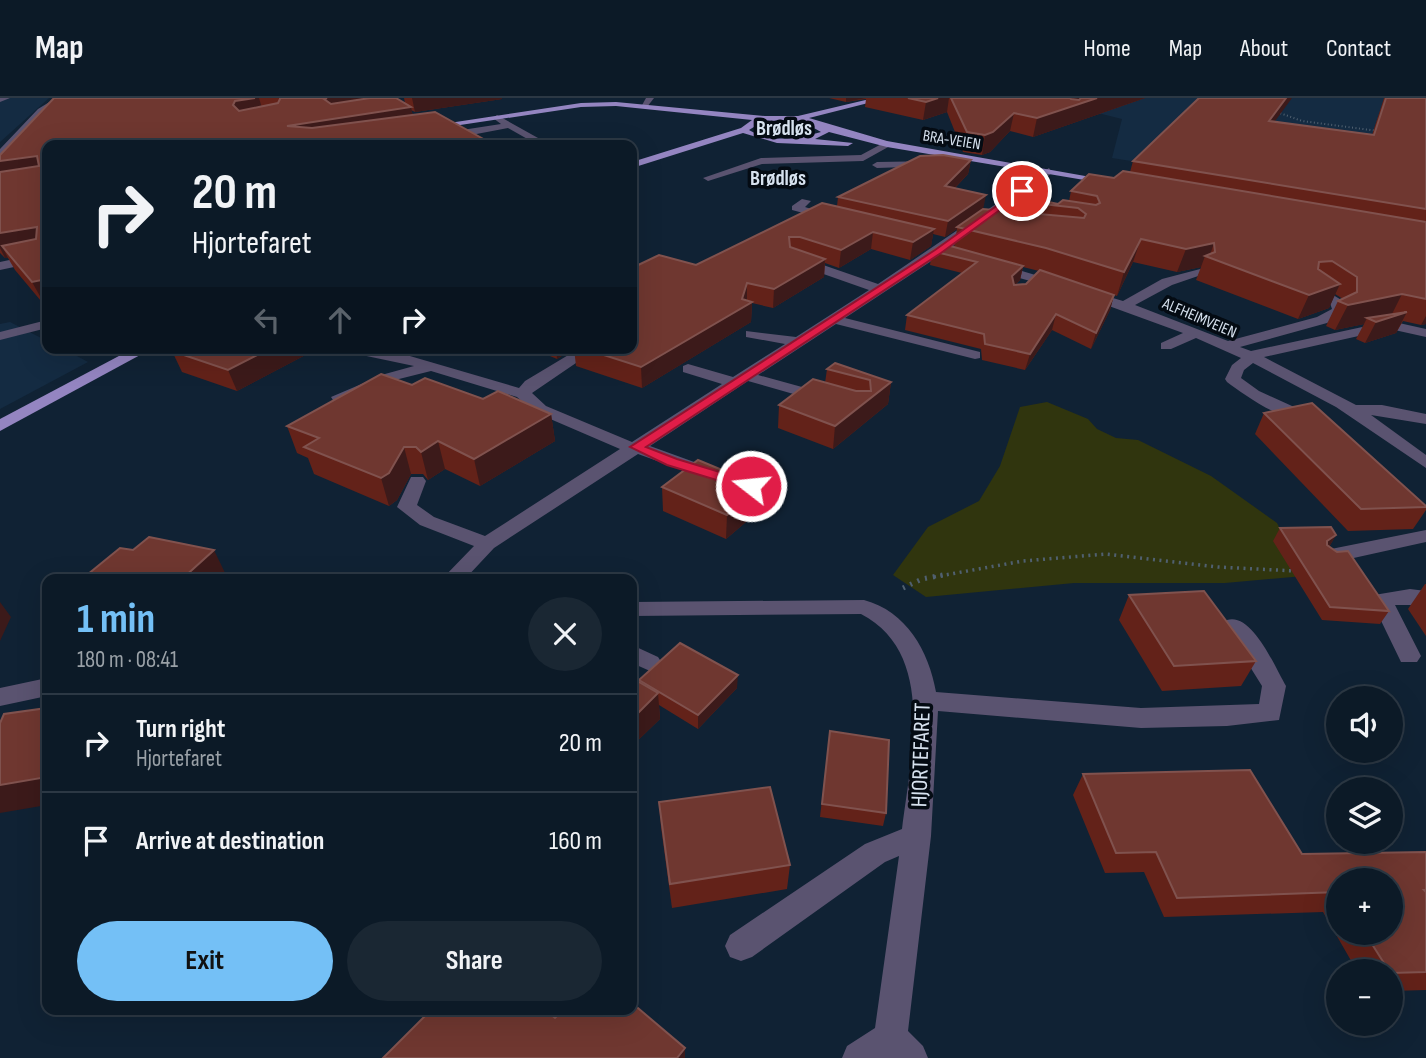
<!DOCTYPE html>
<html lang="en">
<head>
<meta charset="utf-8">
<style>
	:root { --surface:#0c1a27; --page:#1a2733; --text:#f1f3f6; --muted:#9aa1a7; --line:#2c3844; --accent:#74c0f6 }
	body { margin:0; font-family:"Sofia Sans Condensed",sans-serif; background:var(--page); color:var(--text); height:100vh; display:flex; flex-direction:column; font-size:26px; white-space:nowrap }
	* { box-sizing:border-box; margin:0 }
	p { font-size:23px; color:var(--muted) }
	.icon { flex:none; width:38px; height:38px; fill:none; stroke:currentColor; stroke-width:2; stroke-linecap:round; stroke-linejoin:round }
	.map { position:relative; flex:1; overflow:hidden }
	.panel { position:absolute; left:42px; top:476px; width:595px; height:441px; display:flex; flex-direction:column; background:var(--surface); border-radius:14px; box-shadow:0 7px 28px #0002,0 0 0 2px var(--line) }
	.panel>* { flex:none }
	.banner { position:absolute; left:42px; top:42px; width:595px; height:214px; border-radius:14px; box-shadow:0 7px 28px #0002,0 0 0 2px var(--line); background:#0c1a27; color:var(--text); overflow:hidden }
	.controls { position:absolute; left:1326px; top:588px; display:grid; gap:14px }
	.controls a { display:grid; place-items:center; width:77px; height:77px; border-radius:50%; background:var(--surface); box-shadow:0 7px 28px #0002,0 0 0 2px var(--line); font-size:35px }
	.pin { position:absolute; display:grid; place-items:center; width:60px; height:60px; color:#fff; margin:-30px; border:4px solid #fff; border-radius:50%; box-shadow:0 2px 7px #0007 }
	.me { position:absolute; width:77px; margin:-38px; rotate:286deg; stroke-linejoin:round; filter:drop-shadow(0 0 5px #0008) }
	.turn { display:flex; align-items:center; gap:24px; height:147px; padding:0 35px; font-size:32px }
	.turn .icon { width:91px; height:91px; stroke-width:2.5 }
	.turn b { display:block; font-size:49px; line-height:60px }
	.lanes { display:flex; align-items:center; height:66px; padding:0 35px; background:#0003; justify-content:center; gap:35px; direction:ltr }
	.lanes .off { opacity:.35 }
	.round { display:grid; place-items:center; flex:none; width:74px; height:74px; border-radius:37px; background:var(--page) }
	.headline { display:flex; align-items:center; justify-content:space-between; height:119px; padding:0 35px }
	h1 { font-size:42px; font-weight:700; line-height:52px; color:var(--accent) }
	.primary-button { display:flex; gap:14px; margin-top:auto; padding:14px 35px }
	.primary-button a { flex:1; height:80px; border-radius:42px; background:var(--accent); color:#111; font-size:28px; font-weight:700; line-height:80px; text-align:center }
	.primary-button a+a { background:var(--page); color:var(--text) }
	ul { padding:0; list-style:none }
	li { display:flex; align-items:center; gap:21px; height:98px; padding:0 35px; border-top:2px solid var(--line) }
	li div { flex:1 }
	li b { display:block; font-size:26px }
	li em { font-style:normal }
	header { display:flex; align-items:center; gap:42px; box-sizing:border-box; height:98px; padding:0 35px; background:var(--surface); border-bottom:2px solid var(--line) }
	header strong { font-size:33px }
	nav { display:flex; gap:38px; margin-inline-start:auto; font-size:24px }
	.map>svg:first-child { display:block }
</style>
</head>
<body>
<header>
<strong>Map</strong>
<nav><a>Home</a><a>Map</a><a>About</a><a>Contact</a></nav>
</header>
<div class="map">
<svg width="1426" height="960" viewBox="0 0 1426 960">
	<rect width="100%" height="100%" fill="#102234"/>
	<g fill="#142b42">
		<path d="M0 0H49L0 44Z"/>
		<path d="M1109 0H1426L1365 100 1112 60 1122 21 1086 12Z"/>
		<path d="M10 224 47 243V250H62L88 264 0 311V226Z"/>
	</g>
	<path fill="#30350e" d="M1047 304 1088 321 1097 331 1116 340 1138 342 1211 378 1277 425 1304 478 1225 485H1074L926 499 893 477 928 429 979 403 1000 368 1020 309Z"/>
	<g fill="none" stroke-linecap="round" stroke-linejoin="round">
		<path stroke="#506070" stroke-width="2" stroke-dasharray="1 2.5" stroke-linecap="butt" d="M1277 14 1302 23 1378 33"/>
		<path stroke="#506070" stroke-width="3.5" stroke-dasharray="2 4.5" stroke-linecap="butt" d="M934 479 1023 463 1106 456 1218 469 1296 473"/>
		<path stroke="#506070" stroke-width="5" stroke-dasharray="2 6" stroke-linecap="butt" d="M903 490 922 481 943 477"/>
		<g fill="#5a5370" fill-rule="evenodd">
			<path d="M0 0H10L0 4Z"/>
			<path d="M56 0H65L44 15 0 59V51L38 11Z"/>
			<path d="M646 0H654L647 9H641Z"/>
			<path d="M497 17 547 45 549 47H538L508 30 466 38 481 47H471L456 38 462 32 501 26 493 20Z"/>
			<path d="M887 43 890 48 863 63 762 66 708 83 703 80 761 60 861 57Z"/>
			<path d="M937 63 934 68 877 70 872 67 877 64Z"/>
			<path d="M1049 70 1052 75 942 156 845 220 980 254V260L975 261 836 226 758 277 831 297V303L825 305 748 283 650 348 719 373 722 377 719 381H707L638 356 494 450 465 481H442L474 448 420 427 397 409 411 379H423L426 383 417 407 434 419 485 438 620 351 534 314 517 299 431 273 395 282 345 302H333L331 299 385 276 414 268 357 256 356 250 403 256 519 290 525 283 580 250H598L532 295 546 308 632 344 722 286 683 274V268L688 266 733 279 785 246 746 239V233L796 239 869 192 795 166V160H803L878 186Z"/>
			<path d="M802 101 811 103 805 109 839 120 833 123 792 112V108Z"/>
			<path d="M47 154V162L0 172V164Z"/>
			<path d="M995 165 1123 203 1162 181 1204 170V176L1172 187 1135 207 1228 243 1317 219 1332 211 1330 205 1310 195V189H1320L1343 203 1344 216 1327 225 1240 249 1251 253 1390 223 1426 231V239L1390 231 1264 259 1356 307H1382L1426 316V326L1371 317 1426 357V370L1336 309 1253 265 1244 272 1241 280 1259 293 1303 313V321C1284 325 1243 296 1227 284L1225 281 1232 267 1241 260 1196 240 1171 251H1161V245L1183 235 1076 196 991 172V166Z"/>
			<path d="M47 222V230L0 242V234Z"/>
			<path d="M1426 432V444L1331 465 1321 458 1331 451Z"/>
			<path d="M1410 491 1426 493V507H1395L1421 558 1417 564H1401L1371 502 1374 497Z"/>
			<path d="M864 502C906 513 929 553 936 594L1141 610 1259 606 1262 588 1224 527 1227 522C1252 514 1275 569 1286 588L1279 622 1227 628 1141 630 938 613 931 738 908 933 923 948 928 960H842L847 948 875 930 899 758 885 764 752 859 741 863 730 859 725 848 730 837 865 746 902 731C910 662 938 556 861 516L632 518V504Z"/>
			<path d="M632 547 658 559 662 565 658 571 650 573 632 565Z"/>
			<path d="M47 580V598L0 608V590Z"/>
		</g>
		<g fill="#9485c1" fill-rule="evenodd">
			<path d="M874 0H888L809 20 887 43 1119 84 1114 87 887 49 829 34 815 41 853 45 848 48 777 45 743 35 632 70V64L741 30 752 22 616 8 581 9 427 32 423 29 581 5 616 4 765 18H798ZM783 22 805 25 821 34C798 41 771 45 749 32L762 24Z"/>
			<path d="M134 250H153L0 333V321Z"/>
		</g>
	</g>
	<g fill="#632219" fill-rule="evenodd">
		<path d="M54 0H396L405 5 404 0H502V1L415 14 411 12 413 17 494 47H47V209H46L15 172 8 160H5L0 155V57Z"/>
		<path d="M829 0H1145L1033 39 1010 33 990 54 982 57 963 54 947 14 923 22 865 9 866 1 846 4Z"/>
		<path d="M1384 0H1426V226L1421 227 1403 223 1396 235 1365 245 1356 241 1364 226 1335 232 1326 228 1338 203 1343 201 1335 196 1329 210 1298 221 1196 182 1201 169 1177 174 1133 164 1117 198 1114 197 1110 212 1091 251 1052 232 1025 272 982 262 981 251 905 232 907 217 962 175 930 167 932 153 954 149 957 131 945 139 933 136 931 148 910 162 871 151 839 170 825 165 824 179 773 210 752 205 751 224 642 290 576 268 574 250 557 261 531 250H632L696 167 837 108 838 99 971 62 968 76 955 90 983 111 995 112 997 101 1058 106 1069 103 1071 93 1114 80 1130 74 1133 63 1275 24 1372 37ZM1023 169 1039 173 1026 186 1015 187 1020 182Z"/>
		<path d="M172 253H313L237 293 182 274Z"/>
		<path d="M827 271 891 284 888 306 833 351 778 330 779 307 825 285Z"/>
		<path d="M412 287 483 301 551 316 555 343 480 388 445 371 428 382 423 376H411L397 402 389 408 314 376 308 360 297 355 287 328Z"/>
		<path d="M1264 315 1426 408V412L1413 431 1348 433 1255 336Z"/>
		<path d="M761 388 760 412 726 441 663 413 662 389Z"/>
		<path d="M1280 430 1336 437 1329 449 1337 454 1389 513 1380 526 1322 522 1273 443Z"/>
		<path d="M1425 486H1426V538L1408 511Z"/>
		<path d="M1129 497 1256 563 1241 588 1162 593 1119 522Z"/>
		<path d="M632 580 639 584V582L737 590 698 631 659 607 660 621 632 648Z"/>
		<path d="M830 633 886 715 883 728 820 719Z"/>
		<path d="M1083 676 1302 756 1426 754V892L1391 893V873H1357L1323 814 1164 819 1144 774 1105 775 1073 697ZM1339 782 1391 835H1339Z"/>
		<path d="M659 704 790 767 787 791 672 810 661 729Z"/>
	</g>
	<g fill="#3c1a1a">
		<path d="M255 0H259L264 17 241 21 233 7 235 3Z"/>
		<path d="M327 0H383L328 18 324 1Z"/>
		<path d="M412 0H502V1L415 14Z"/>
		<path d="M846 0H866L846 4Z"/>
		<path d="M938 0H949L947 14 923 22 926 4Z"/>
		<path d="M1066 0H1145L1033 39 1037 20Z"/>
		<path d="M1286 0H1292L1262 41 1269 23Z"/>
		<path d="M411 9 415 27 292 47 287 28Z"/>
		<path d="M1014 15 1010 33 990 54 982 57 985 37Z"/>
		<path d="M37 58 47 78 0 76V63Z"/>
		<path d="M971 62 968 76 943 102 945 88Z"/>
		<path d="M986 97 983 112 957 129V131L945 139 948 123Z"/>
		<path d="M37 129 47 149 2 148 8 160H5L0 150V135Z"/>
		<path d="M934 131 931 148 910 162 913 144Z"/>
		<path d="M873 134 871 151 839 170 841 152Z"/>
		<path d="M1141 141 1133 164 1117 198 1124 174Z"/>
		<path d="M1214 145 1209 160 1205 158 1201 169 1177 174 1186 151Z"/>
		<path d="M825 161 824 179 773 210 774 191Z"/>
		<path d="M1023 168 1020 182 1008 193 1012 178Z"/>
		<path d="M47 181V209H46L32 184Z"/>
		<path d="M747 185V204H752L751 224 642 290 641 269 742 201Z"/>
		<path d="M1340 186 1329 210 1298 221 1309 197Z"/>
		<path d="M1402 196 1390 220 1407 214 1396 235 1365 245 1376 224 1367 220 1364 226 1335 232 1348 207Z"/>
		<path d="M1114 197 1110 212 1091 251 1096 235Z"/>
		<path d="M1056 216 1052 232 1025 272 1030 256Z"/>
		<path d="M1426 218V226L1421 227Z"/>
		<path d="M271 250H312L313 253 237 293 228 272Z"/>
		<path d="M556 250H574L557 261Z"/>
		<path d="M891 284 888 306 833 351 835 328Z"/>
		<path d="M551 316 555 343 480 388 474 361Z"/>
		<path d="M438 343 445 371 428 382 421 354Z"/>
		<path d="M404 349 411 376 397 402 389 408 381 380Z"/>
		<path d="M761 388 760 412 726 441 727 417Z"/>
		<path d="M1336 437 1329 449 1320 456 1327 443Z"/>
		<path d="M214 452 226 477 221 481H182Z"/>
		<path d="M0 504 11 519 0 543Z"/>
		<path d="M738 577 737 590 698 631V617Z"/>
		<path d="M658 595 660 621 632 648V621Z"/>
		<path d="M47 679V707L0 715V687Z"/>
		<path d="M685 950V960H677Z"/>
	</g>
	<g fill="#6f3730" stroke="#80524e" stroke-width="2">
		<path d="M54 0H255L235 3 233 7 239 13 278 5 280 1V0H327L324 1 331 6 370 0H396L411 9 287 28 312 30 435 14 494 47H47V181L32 184 2 148 36 141 37 129 0 135V74L39 68 37 58 0 63V57Z"/>
		<path d="M908 0H938L926 4Z"/>
		<path d="M951 0H1070L1071 1 1079 2 1081 0H1097L1037 20 1014 15 993 34 985 37 967 34Z"/>
		<path d="M1199 0H1286L1269 23 1374 37 1386 0H1426V111L1133 63Z"/>
		<path d="M943 57 971 62 945 88 986 97 948 123 838 99 920 58Z"/>
		<path d="M1123 73 1426 124V201L1402 196 1348 207 1338 203 1357 194V179L1332 163 1319 164 1318 171 1340 186 1309 197 1205 158 1215 154 1214 145 1186 151 1141 141 1124 174 1046 150 957 129 983 111 1084 120 1086 116 1078 110 997 101 1006 95 1058 106 1063 102 1096 107 1100 105 1097 98 1071 93 1089 76 1114 80Z"/>
		<path d="M822 105 934 131 913 144 873 134 841 152 800 139H789L790 149 825 161 774 191 747 185 742 201 752 204 641 269 582 250H632V170L659 157 696 167Z"/>
		<path d="M943 146 1023 168 1012 178 1014 187 1026 186 1040 172 1114 197 1096 235 1056 216 1030 256 985 246 984 236 907 217 977 164 932 153Z"/>
		<path d="M1407 214 1376 224 1367 220Z"/>
		<path d="M178 250H271L228 272 172 253Z"/>
		<path d="M835 265 891 284 835 328 779 307 813 281 856 293H871L870 282 827 271Z"/>
		<path d="M381 276 412 287 425 280 483 301 498 293 551 316 474 361 438 343 421 354 416 349H404L389 375 381 380 304 349 319 340 287 328Z"/>
		<path d="M1312 305 1426 408V409L1361 411 1264 315Z"/>
		<path d="M698 362 761 388 727 417 662 389Z"/>
		<path d="M1331 429 1336 437 1327 443V447L1337 454 1348 453 1389 513 1330 509 1280 430Z"/>
		<path d="M149 439 214 452 182 481H82L120 450 133 452Z"/>
		<path d="M1204 493 1256 563 1174 568 1129 497Z"/>
		<path d="M680 545 738 577 698 617 639 582Z"/>
		<path d="M632 580 658 595 632 621Z"/>
		<path d="M47 610V679L0 687V625L4 616Z"/>
		<path d="M830 633 889 642 886 715 822 706Z"/>
		<path d="M1250 672 1302 756 1426 754V792H1424L1426 794V874L1391 875V873H1389L1365 835H1391V782H1339V794L1177 800 1156 754 1116 755 1083 676Z"/>
		<path d="M770 689 790 767 670 786 659 704Z"/>
		<path d="M632 905 685 950 677 960H383L431 912H546L555 920 563 912H632Z"/>
	</g>
	<path fill="#e11d48" stroke="#92132f" stroke-width="2" d="M1020 91 1026 93 941 155 646 349 677 361 756 385V391H746L667 367 630 349 935 152Z"/>
	<g text-anchor="middle" stroke-width="7" stroke-linejoin="round" paint-order="stroke">
		<g font-size="16" fill="#d7e2ef" stroke="#040b13">
			<text transform="translate(952 41) rotate(9)" y="6">BRA-VEIEN</text>
			<text transform="translate(1200 219) rotate(23)" y="6">ALFHEIMVEIEN</text>
		</g>
		<g font-size="21" font-weight="bold" fill="#d7e2ef" stroke="#040b13">
			<text x="784" y="37">Brødløs</text>
			<text x="778" y="87">Brødløs</text>
		</g>
		<g font-size="23" fill="#d7e2ef" stroke="#040b13">
			<text transform="translate(920 657) rotate(-88)" y="8">HJORTEFARET</text>
		</g>
	</g>
</svg>
<div class="controls">
<a><svg class="icon" aria-label="sound" viewBox="0 0 24 24"><path d="M4 9h4l5-4v14l-5-4H4zM17 9q2 3 0 6"/></svg></a>
<a><svg class="icon" aria-label="layers" viewBox="0 0 24 24"><path d="M12 4l9 5-9 5-9-5zM3 14l9 5 9-5"/></svg></a>
<a>+</a>
<a>−</a>
</div>
<div class="pin" style="left:1022px;top:93px;background:#d93025"><svg class="icon" aria-label="arrive" viewBox="0 0 24 24"><path d="M6 21V4h12l-3 4 3 4H6"/></svg></div>
<svg class="me" style="left:751px;top:388px" viewBox="-20 -20 40 40"><circle r="17" fill="#e11d48" stroke="#fff" stroke-width="3"/><path d="M0-11L8 9 0 5-8 9z" fill="#fff"/></svg>
<div class="banner">
<div class="turn"><svg class="icon" aria-label="right" viewBox="0 0 24 24"><path d="M7 20v-9h11M14 6l5 5-5 5"/></svg><div><b>20 m</b>Hjortefaret</div></div>
<div class="lanes"><svg class="icon off" aria-label="left" viewBox="0 0 24 24"><path d="M17 20v-9H6M10 6l-5 5 5 5"/></svg><svg class="icon off" aria-label="ahead" viewBox="0 0 24 24"><path d="M12 20V5M6 11l6-6 6 6"/></svg><svg class="icon" aria-label="right" viewBox="0 0 24 24"><path d="M7 20v-9h11M14 6l5 5-5 5"/></svg></div>
</div>
<section class="panel">
<div class="headline"><div><h1>1 min</h1><p>180 m · 08:41</p></div><a class="round"><svg class="icon" aria-label="close" viewBox="0 0 24 24"><path d="M6 6l12 12M18 6L6 18"/></svg></a></div>
<ul>
<li><svg class="icon" aria-label="right" viewBox="0 0 24 24"><path d="M7 20v-9h11M14 6l5 5-5 5"/></svg><div><b>Turn right</b><p>Hjortefaret</p></div><em>20 m</em></li>
<li><svg class="icon" aria-label="arrive" viewBox="0 0 24 24"><path d="M6 21V4h12l-3 4 3 4H6"/></svg><div><b>Arrive at destination</b></div><em>160 m</em></li>
</ul>
<div class="primary-button"><a>Exit</a><a>Share</a></div>
</section>
</div>
</body>
</html>
